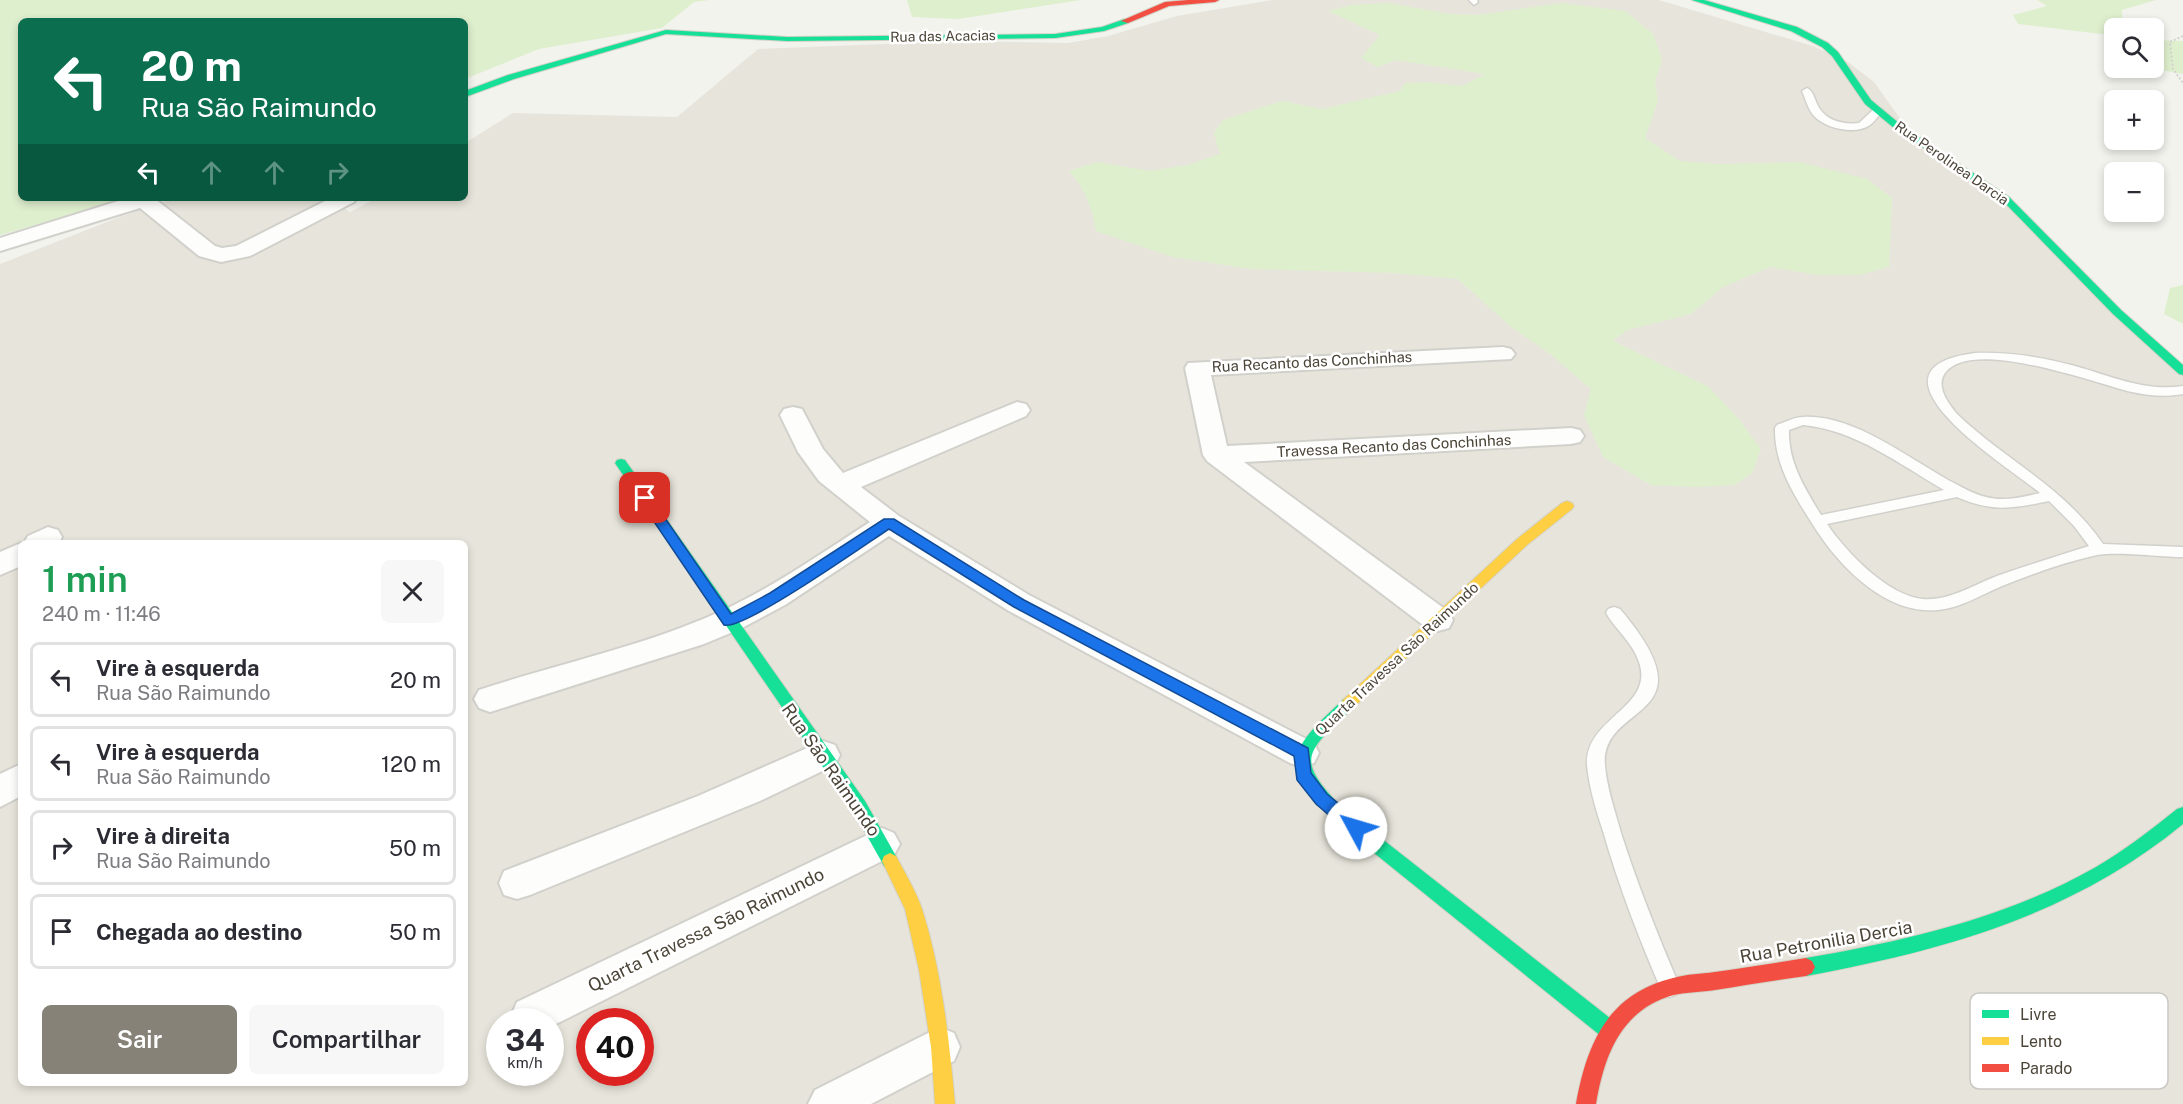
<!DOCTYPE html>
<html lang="pt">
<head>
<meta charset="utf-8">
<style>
	:root { --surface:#fff; --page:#f7f7f7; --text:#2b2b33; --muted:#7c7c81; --line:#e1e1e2; --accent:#868278 }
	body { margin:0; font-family:"Public Sans",sans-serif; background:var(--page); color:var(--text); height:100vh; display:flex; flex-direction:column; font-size:22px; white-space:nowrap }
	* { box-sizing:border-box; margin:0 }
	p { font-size:20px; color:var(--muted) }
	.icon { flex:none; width:33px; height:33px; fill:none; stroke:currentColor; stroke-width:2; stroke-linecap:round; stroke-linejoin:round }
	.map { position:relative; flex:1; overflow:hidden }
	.side { position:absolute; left:18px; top:540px; width:450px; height:546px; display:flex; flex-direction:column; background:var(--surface); border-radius:9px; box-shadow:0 3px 9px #0003 }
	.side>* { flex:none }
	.guide { position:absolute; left:18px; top:18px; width:450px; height:183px; border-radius:9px; box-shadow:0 3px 9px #0003; background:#0b6e4f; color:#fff; overflow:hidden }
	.controls { position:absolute; left:2104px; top:18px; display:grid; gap:12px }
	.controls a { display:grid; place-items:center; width:60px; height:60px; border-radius:9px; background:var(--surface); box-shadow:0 3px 9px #0003; font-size:30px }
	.speed { position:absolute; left:486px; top:1008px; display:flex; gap:12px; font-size:30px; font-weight:700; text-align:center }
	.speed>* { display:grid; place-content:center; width:78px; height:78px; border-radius:50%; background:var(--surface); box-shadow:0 3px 9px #0003; line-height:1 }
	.speed small { font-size:15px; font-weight:400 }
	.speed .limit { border:9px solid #d22; background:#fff; color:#111 }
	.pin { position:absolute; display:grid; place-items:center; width:51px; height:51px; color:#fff; margin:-26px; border-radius:12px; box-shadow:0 3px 9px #0006 }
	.me { position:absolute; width:66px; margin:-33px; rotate:309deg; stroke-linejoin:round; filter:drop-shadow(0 0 4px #0008) }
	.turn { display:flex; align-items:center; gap:21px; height:126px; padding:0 24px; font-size:27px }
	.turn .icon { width:78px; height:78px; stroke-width:2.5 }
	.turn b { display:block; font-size:42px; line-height:51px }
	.lanes { display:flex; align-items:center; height:57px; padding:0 24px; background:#0003; justify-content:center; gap:30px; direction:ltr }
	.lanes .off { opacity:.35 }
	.round { display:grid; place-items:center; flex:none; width:63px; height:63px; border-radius:9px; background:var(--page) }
	.headline { display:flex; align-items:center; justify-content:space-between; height:102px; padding:0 24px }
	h1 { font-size:36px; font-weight:600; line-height:45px; color:#1e9e55 }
	.action { display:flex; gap:12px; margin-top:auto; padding:12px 24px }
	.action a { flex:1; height:69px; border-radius:9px; background:var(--accent); color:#fff; font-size:24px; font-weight:600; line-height:69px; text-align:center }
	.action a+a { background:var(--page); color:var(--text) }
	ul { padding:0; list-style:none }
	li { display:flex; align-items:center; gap:18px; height:75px; margin:0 12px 9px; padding:0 12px; border:3px solid var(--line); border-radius:9px }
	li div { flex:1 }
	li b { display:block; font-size:22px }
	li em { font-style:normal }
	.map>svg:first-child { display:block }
</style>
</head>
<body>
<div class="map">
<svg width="2183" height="1104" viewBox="0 0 2183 1104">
	<rect width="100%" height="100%" fill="#f3f3ee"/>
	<path fill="#e7e5db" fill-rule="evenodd" d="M1272 0H1659L1813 46 1848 62 1874 82 1914 138 2030 221 2183 370V1104H0V264L122 216 175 198H329L350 212 377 198H465V143L513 113 677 117 758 49 961 41 1068 43 1108 36 1177 16ZM21 543H465V1083H21ZM500 1022H550V1072H500ZM590 1022H640V1072H590Z"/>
	<g fill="#deefce">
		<path d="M0 0H710L694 2 662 28 539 49 465 79V21H21V198H131L0 235Z"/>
		<path d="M907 0H1081L958 19 912 17Z"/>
		<path d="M2037 0H2156L2122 10V22L2110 35 2018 24 2013 15 2047 6Z"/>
		<path d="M1389 3 1450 14 1478 15 1561 3 1625 11 1653 34 1662 60 1655 81 1658 101 1645 138 1680 161 1717 164 1799 162 1867 179 1892 198 1889 267 1859 275H1818L1770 267 1723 287 1691 314 1627 330 1613 341 1709 387 1737 417 1761 449 1752 473 1734 485 1696 487 1651 485 1603 457 1584 415 1591 389 1550 354 1510 326 1458 279 1393 273 1251 269 1173 257 1096 231C1092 208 1085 188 1069 171L1097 162 1150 171 1188 165 1220 154 1214 133 1223 120 1282 101 1322 109 1400 91 1405 83 1428 82 1462 86 1485 74 1396 60 1378 67 1361 58 1380 35 1328 11 1351 5Z"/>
		<path d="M2154 40 2183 41V74L2149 68H2154Z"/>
		<path d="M2183 285V324L2164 314 2170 288Z"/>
	</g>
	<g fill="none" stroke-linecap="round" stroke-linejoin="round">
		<defs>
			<g id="lane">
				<path d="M1469 0H1477L1478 2 1474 5Z"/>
				<path d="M1807 88C1813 91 1814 97 1817 104 1824 120 1842 125 1859 123L1875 108 1883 110C1879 115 1875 121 1870 125 1856 135 1827 129 1815 117 1808 110 1806 100 1802 91Z"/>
				<path d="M1975 353C2009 352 2042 357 2075 366 2111 376 2145 392 2183 386V394C2166 397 2149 396 2132 392 2097 384 1971 336 1945 373 1935 387 1949 404 1957 414 2006 461 2062 485 2103 544L2183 547V557C2161 557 2116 551 2097 555 2065 562 2032 574 2002 586 1981 595 1960 608 1938 610 1886 615 1840 567 1815 528 1795 497 1774 465 1775 428L1777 425C1785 422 1795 417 1803 417 1852 414 1907 457 1948 480 1960 486 1973 494 1986 497 2003 502 2023 497 2040 493 2010 468 1850 369 1975 353ZM1803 425C1856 430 1899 464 1944 490L1821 515C1805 488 1788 463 1789 430ZM1957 497C1992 512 2012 509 2049 501L2074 526 2089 546C2058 556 2028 565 1997 576 1973 585 1950 601 1923 599 1888 596 1846 552 1827 524Z"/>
				<path d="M1614 607 1620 609C1716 722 1599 701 1605 766 1607 789 1615 811 1621 833 1638 886 1658 936 1680 987L1677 994 1670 997 1663 994C1640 941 1619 887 1603 831 1596 810 1589 787 1587 765 1585 717 1655 708 1639 662 1633 643 1616 630 1606 613L1608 609Z"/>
			</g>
			<g id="street">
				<path d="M128 198H154L215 246 222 248 236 246 331 198H357L354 202 250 256 221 262 199 256 140 208 0 251V238Z"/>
				<path d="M1503 347 1511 349 1515 354 1511 359 1211 375 1227 446 1571 428 1580 430 1584 436 1580 442 1571 444 1244 462 1449 612 1453 620 1449 628 1438 631 1427 628 1207 461 1203 455 1185 368 1188 363Z"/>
				<path d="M1017 402 1026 404 1030 410 1026 416 861 487 899 516 1029 595 1314 743 1319 753 1314 763 1302 767 1290 763 1009 611 889 536 785 605 740 629 704 644 490 712 479 708 474 699 479 690C557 664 641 647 717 613 771 589 820 554 870 522L819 481 798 452 780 415 784 409 793 407 802 409 823 449 843 473Z"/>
				<path d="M48 527 58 530 62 537 59 543H24L28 536Z"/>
				<path d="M21 543V566L0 575V552Z"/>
				<path d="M823 741 835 745 840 755 835 765 760 801 530 895 517 899 504 895 499 883 504 871 698 796Z"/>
				<path d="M21 764V796L0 807V774Z"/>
				<path d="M882 828 894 833 900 844 894 855 550 1027V1022H514L511 1016 517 1002Z"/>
				<path d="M940 1027 954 1033 960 1047 954 1061 871 1104H808L815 1090Z"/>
			</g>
			<g id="fast">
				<path d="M1692 0H1704L1797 27 1828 43 1838 52 1871 100 1900 124 2009 197 2121 310 2183 365V375L2179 374 2113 314 2003 201 1894 128 1865 104 1832 56 1822 47 1791 31Z"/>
				<path d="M1125 19H1128V23L1104 31 1055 38 787 41 666 34 514 79 465 97V91L508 75 666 30 787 37 1055 34 1102 27Z"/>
				<path d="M621 459 625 460 865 801 896 856 898 861 896 866 890 869 884 866 853 811 617 466 615 463 617 460Z"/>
				<path d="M1349 697 1354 699 1357 703 1354 707C1307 752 1292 758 1344 809L1615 1022 1617 1029 1615 1036 1608 1038 1601 1036 1332 819C1276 763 1291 748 1344 699Z"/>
				<path d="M2183 807V824C2072 915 1945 950 1806 976L1800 973 1797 967 1800 961 1806 958C1905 941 2007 918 2096 867 2125 850 2151 830 2177 809Z"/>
			</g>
			<g id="slow">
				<path d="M1567 501 1572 503 1574 506 1572 509 1527 545 1354 707 1349 709 1344 707 1341 703 1344 699 1517 539 1562 503Z"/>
				<path d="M890 853 896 856C905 873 916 891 922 909 942 972 949 1039 955 1104H935L931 1047 919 970 905 909 882 861 884 856Z"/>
			</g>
			<g id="jam">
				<path d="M1188 0H1219L1215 2 1169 6 1128 23 1121 21 1165 2Z"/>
				<path d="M1806 958 1812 961 1815 967 1812 973 1806 976C1776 980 1745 985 1715 990 1701 992 1687 992 1674 995 1621 1009 1604 1056 1596 1104H1576C1587 1043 1608 994 1673 978 1687 974 1701 974 1715 972 1745 968 1776 963 1806 958Z"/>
			</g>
		</defs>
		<use href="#lane" stroke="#d1d0cb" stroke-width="3"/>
		<use href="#street" stroke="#d1d0cb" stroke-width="4"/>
		<use href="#fast" stroke="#d3d1c5" stroke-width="2"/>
		<use href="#slow" stroke="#d3d1c5" stroke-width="2"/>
		<use href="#jam" stroke="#d3d1c5" stroke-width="2"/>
		<path stroke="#d3d2cc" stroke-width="2" stroke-dasharray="2 2" stroke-linecap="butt" d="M2183 36 2170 42 2173 69 2183 83"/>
		<use href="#lane" fill="#fdfdfc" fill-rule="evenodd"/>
		<use href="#street" fill="#fdfdfc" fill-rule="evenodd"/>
		<use href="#fast" fill="#16e098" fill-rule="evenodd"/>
		<use href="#slow" fill="#ffcf43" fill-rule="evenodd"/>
		<use href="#jam" fill="#f24e42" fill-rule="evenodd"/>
	</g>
	<path fill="#1a73e8" stroke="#114b97" stroke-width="1.5" d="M645 493 649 495 731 614 770 593 884 519H894L1024 600 1308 748 1311 773 1327 794 1362 823 1364 828 1362 833 1356 835 1350 833 1316 804 1297 780 1294 756 1014 607 889 529C866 544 743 631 724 625L638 498Z"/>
	<g text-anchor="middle" stroke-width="5" stroke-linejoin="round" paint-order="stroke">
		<g font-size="14" fill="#4b4538" stroke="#fff">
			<text transform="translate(943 36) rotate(-1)" y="5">Rua das Acacias</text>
			<text transform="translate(1952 163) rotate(35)" y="5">Rua Perolinea Darcia</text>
		</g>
		<g font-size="15" fill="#4b4538" stroke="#fff">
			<text transform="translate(1312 362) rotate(-3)" y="5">Rua Recanto das Conchinhas</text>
			<text transform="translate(1394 446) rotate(-3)" y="5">Travessa Recanto das Conchinhas</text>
			<text transform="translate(1397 659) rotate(-43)" y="5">Quarta Travessa São Raimundo</text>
		</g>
		<g font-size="18" fill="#4b4538" stroke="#fff">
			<text transform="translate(831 770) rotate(55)" y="6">Rua São Raimundo</text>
			<text transform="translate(706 930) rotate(-26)" y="6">Quarta Travessa São Raimundo</text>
			<text transform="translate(1826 942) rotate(-10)" y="6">Rua Petronilia Dercia</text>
		</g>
	</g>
	<rect x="1970" y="993" width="198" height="96" rx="9" fill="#fff" stroke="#c9c7c3" stroke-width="1.5"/>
	<rect x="1982" y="1010" width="27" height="8" fill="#16e098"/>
	<rect x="1982" y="1037" width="27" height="8" fill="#ffcf43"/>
	<rect x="1982" y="1064" width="27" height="8" fill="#f24e42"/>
	<g font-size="16" fill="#4b4538">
		<text x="2020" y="1020">Livre</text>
		<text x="2020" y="1047">Lento</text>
		<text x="2020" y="1074">Parado</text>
	</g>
</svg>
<div class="controls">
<a><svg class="icon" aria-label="search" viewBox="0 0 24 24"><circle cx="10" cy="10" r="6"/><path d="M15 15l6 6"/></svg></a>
<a>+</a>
<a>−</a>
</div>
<div class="speed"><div>34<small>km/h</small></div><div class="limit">40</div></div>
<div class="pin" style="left:645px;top:498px;background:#d93025"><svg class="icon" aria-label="arrive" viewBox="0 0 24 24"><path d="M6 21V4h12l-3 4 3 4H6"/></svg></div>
<svg class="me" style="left:1356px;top:828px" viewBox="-20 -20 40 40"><circle r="19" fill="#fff"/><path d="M0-13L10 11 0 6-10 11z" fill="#1a73e8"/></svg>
<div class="guide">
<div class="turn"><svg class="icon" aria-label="left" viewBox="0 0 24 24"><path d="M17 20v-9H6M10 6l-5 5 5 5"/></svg><div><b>20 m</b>Rua São Raimundo</div></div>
<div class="lanes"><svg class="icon" aria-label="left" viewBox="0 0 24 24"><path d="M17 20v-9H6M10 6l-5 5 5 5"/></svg><svg class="icon off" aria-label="ahead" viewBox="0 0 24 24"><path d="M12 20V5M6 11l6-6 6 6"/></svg><svg class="icon off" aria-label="ahead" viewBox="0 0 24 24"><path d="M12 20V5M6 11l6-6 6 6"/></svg><svg class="icon off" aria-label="right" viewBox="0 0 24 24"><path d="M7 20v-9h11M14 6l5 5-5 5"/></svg></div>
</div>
<section class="side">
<div class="headline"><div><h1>1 min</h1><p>240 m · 11:46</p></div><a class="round"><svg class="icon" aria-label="close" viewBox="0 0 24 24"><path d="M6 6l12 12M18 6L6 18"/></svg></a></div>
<ul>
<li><svg class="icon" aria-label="left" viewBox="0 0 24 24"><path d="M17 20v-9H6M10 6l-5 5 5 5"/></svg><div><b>Vire à esquerda</b><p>Rua São Raimundo</p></div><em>20 m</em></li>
<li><svg class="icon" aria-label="left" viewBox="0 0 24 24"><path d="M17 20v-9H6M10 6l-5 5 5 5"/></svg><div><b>Vire à esquerda</b><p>Rua São Raimundo</p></div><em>120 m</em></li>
<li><svg class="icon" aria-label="right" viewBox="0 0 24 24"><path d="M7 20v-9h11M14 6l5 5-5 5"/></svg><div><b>Vire à direita</b><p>Rua São Raimundo</p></div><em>50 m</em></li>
<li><svg class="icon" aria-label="arrive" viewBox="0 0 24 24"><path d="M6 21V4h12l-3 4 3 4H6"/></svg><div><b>Chegada ao destino</b></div><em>50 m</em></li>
</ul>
<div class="action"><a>Sair</a><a>Compartilhar</a></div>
</section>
</div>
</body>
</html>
